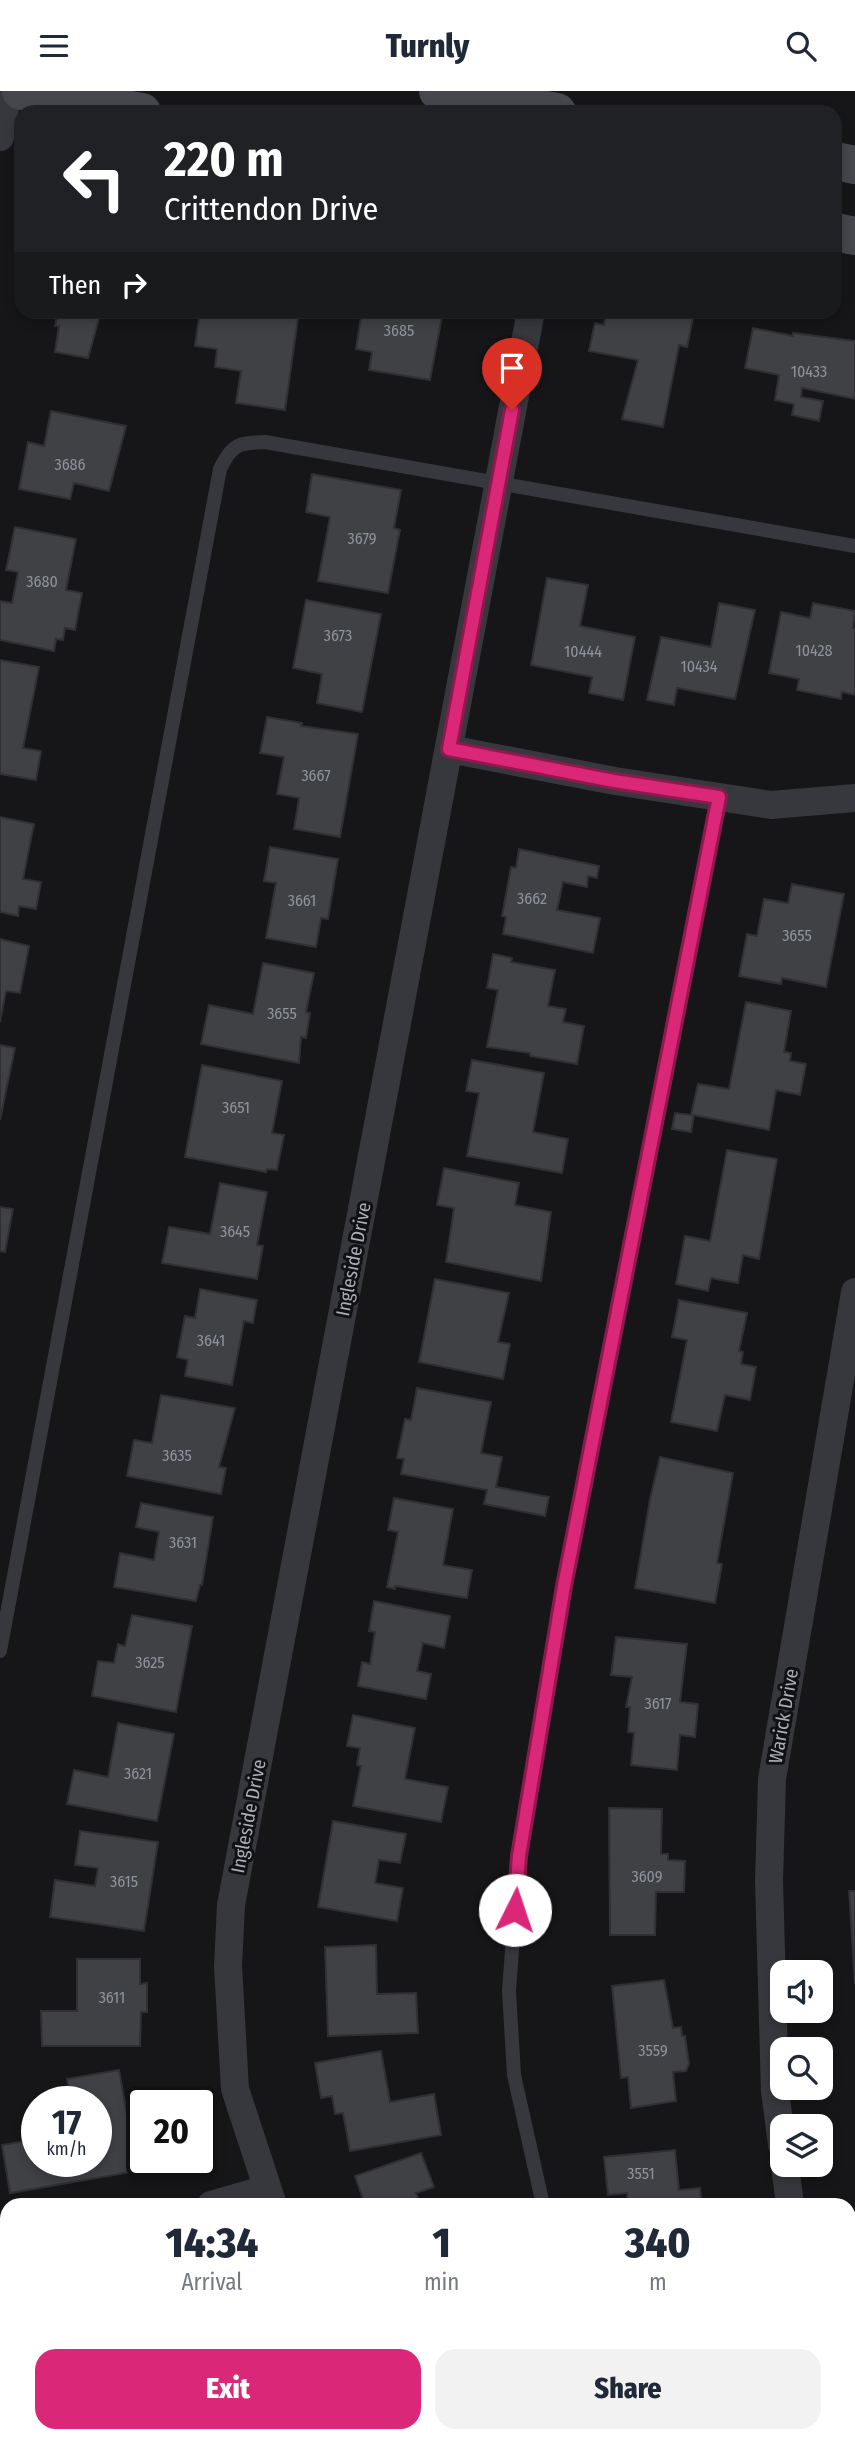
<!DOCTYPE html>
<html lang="en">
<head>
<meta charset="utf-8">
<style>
	:root { --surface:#fff; --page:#f2f2f3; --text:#1f2937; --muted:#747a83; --accent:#db2777 }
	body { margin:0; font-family:"Fira Sans Condensed",sans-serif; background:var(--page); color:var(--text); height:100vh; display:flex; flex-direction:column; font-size:26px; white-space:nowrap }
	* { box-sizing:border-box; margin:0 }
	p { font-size:23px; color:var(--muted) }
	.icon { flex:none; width:38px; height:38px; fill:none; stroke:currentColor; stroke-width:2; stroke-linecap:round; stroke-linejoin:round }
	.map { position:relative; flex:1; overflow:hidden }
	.details { position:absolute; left:0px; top:2107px; width:856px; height:245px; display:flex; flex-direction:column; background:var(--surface); border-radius:21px 21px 0 0; box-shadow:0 4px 10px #0003 }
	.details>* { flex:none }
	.hud { position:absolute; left:14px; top:14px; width:828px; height:214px; border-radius:21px; box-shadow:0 4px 10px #0003; background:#202124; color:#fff; overflow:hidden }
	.fabs { position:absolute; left:770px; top:1869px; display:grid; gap:14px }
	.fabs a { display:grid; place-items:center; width:63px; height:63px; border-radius:14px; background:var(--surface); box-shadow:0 4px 10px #0003; font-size:35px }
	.speed { position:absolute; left:21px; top:1995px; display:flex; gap:14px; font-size:35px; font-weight:700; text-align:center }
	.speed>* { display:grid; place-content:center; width:91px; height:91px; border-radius:50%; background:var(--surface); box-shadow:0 4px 10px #0003; line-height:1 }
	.speed small { font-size:18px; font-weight:400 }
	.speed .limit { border:4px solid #111; border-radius:10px; background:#fff; color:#111 }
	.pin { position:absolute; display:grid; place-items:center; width:60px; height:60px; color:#fff; margin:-72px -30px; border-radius:50% 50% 50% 0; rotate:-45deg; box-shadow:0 0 7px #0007 }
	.pin .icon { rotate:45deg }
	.me { position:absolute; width:77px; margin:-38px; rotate:4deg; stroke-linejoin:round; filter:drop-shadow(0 0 5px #0008) }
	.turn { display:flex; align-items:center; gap:24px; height:147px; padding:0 35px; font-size:32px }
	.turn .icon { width:91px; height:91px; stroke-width:2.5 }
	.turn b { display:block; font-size:49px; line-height:60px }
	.then { display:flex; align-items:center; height:66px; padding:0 35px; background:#0003; gap:14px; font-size:26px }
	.eta { display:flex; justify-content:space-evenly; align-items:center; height:119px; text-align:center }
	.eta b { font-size:42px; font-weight:800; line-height:49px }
	.primary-button { display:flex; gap:14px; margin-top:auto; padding:14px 35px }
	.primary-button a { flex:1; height:80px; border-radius:21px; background:var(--accent); color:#fff; font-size:28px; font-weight:800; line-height:80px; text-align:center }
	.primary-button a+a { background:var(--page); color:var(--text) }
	header { display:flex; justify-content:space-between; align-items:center; height:91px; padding:0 35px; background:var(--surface); font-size:32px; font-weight:800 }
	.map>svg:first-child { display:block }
</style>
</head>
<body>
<header><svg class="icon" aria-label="menu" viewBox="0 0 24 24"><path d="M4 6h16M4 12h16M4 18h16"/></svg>Turnly<svg class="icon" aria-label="search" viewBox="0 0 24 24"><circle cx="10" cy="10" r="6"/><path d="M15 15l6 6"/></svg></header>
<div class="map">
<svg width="855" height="2352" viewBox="0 0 855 2352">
	<rect width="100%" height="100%" fill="#161618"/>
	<g fill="#404145" stroke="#303034" stroke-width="2">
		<path d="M58 220H101L88 267 55 261 59 235H55Z"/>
		<path d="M200 220H299L285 319 236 312 241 280 215 276 217 258 195 255Z"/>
		<path d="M362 220H443L430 289 369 279 372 261 356 258Z"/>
		<path d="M606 220H665L693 227 687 256 679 254 663 336 622 328 638 269 589 260 595 232 604 234Z"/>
		<path d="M753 237 793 245V242L855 250V308L802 297 801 306 823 310 819 330 792 324 794 313 775 309 779 284 745 277Z"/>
		<path d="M51 320 126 335 109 400 74 392 70 408 19 398 28 351 44 355Z"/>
		<path d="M312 383 401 399 394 437 400 439 388 502 318 490 330 426 306 421Z"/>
		<path d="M15 436 76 448 66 499 82 502 75 539 65 537 63 549 56 548 54 560 0 549V510L12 512 18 481 6 479Z"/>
		<path d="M547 487 588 494 580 535 635 546 623 609 589 602 592 586 531 574Z"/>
		<path d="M306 509 381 523 362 621 317 612 322 583 293 577Z"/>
		<path d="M719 512 755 519 735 608 677 597 674 614 647 609 661 546 711 556Z"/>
		<path d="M813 512 855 520 853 537H855V604L842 601 841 608 797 599 799 588 769 582 781 521 810 527Z"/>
		<path d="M0 569 39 576 23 657 41 660 36 689 0 683Z"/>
		<path d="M267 626 302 632 301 635 358 643 340 746 294 738 299 707 277 703 284 666 260 662Z"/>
		<path d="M0 726 34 733 23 788 41 791 36 818 19 815 18 825 0 821Z"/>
		<path d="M270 756 338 768 328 828 321 827 316 856 266 847 276 792 264 790Z"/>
		<path d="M519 758 599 775 597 787 588 785 587 796 563 791 557 819 600 827 593 862 503 843 506 826 502 825 511 776 516 777Z"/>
		<path d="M792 793 844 803 826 896 782 887 781 893 739 885 747 843 757 845 764 808 788 812Z"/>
		<path d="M0 848 29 855 20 902 6 900 0 931Z"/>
		<path d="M493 863 512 867 511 871 555 879 548 915 566 918 563 931 584 935 577 973 530 965V962L487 956 498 899 487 897Z"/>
		<path d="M263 872 314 882 306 921 310 922 306 947 301 946 299 972 201 953 209 914 253 923Z"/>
		<path d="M746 911 791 920 784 961 791 962 790 970 806 973 800 1004 776 999 769 1039 694 1024 691 1041 672 1038 675 1022 691 1024 698 993 729 998Z"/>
		<path d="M0 954 15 957 0 1029Z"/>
		<path d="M472 969 544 982 533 1041 568 1048 562 1082 467 1065 479 1002 466 1000Z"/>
		<path d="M202 974 282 990 272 1042 284 1044 277 1079 267 1078 266 1081 185 1066Z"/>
		<path d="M727 1059 777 1068 759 1168 743 1164 738 1192 711 1187 708 1200 676 1193 685 1145 710 1150Z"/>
		<path d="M444 1077 519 1092 515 1114 551 1121 541 1190 446 1171 454 1117 437 1114Z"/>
		<path d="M220 1092 267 1101 257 1154 263 1155 257 1188 162 1172 169 1136 210 1143Z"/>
		<path d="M0 1116 13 1118 5 1161 0 1160Z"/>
		<path d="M435 1188 509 1202 498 1251 510 1253 503 1288 419 1271Z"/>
		<path d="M200 1198 257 1209 253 1232 244 1230 232 1294 185 1285 188 1269 177 1266 185 1225 195 1227Z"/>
		<path d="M679 1209 747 1222 739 1260 743 1261 741 1273 756 1276 750 1309 725 1304 717 1340 671 1331 687 1249 672 1246Z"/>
		<path d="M417 1297 491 1311 481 1362 502 1366 496 1396 549 1406 545 1425 484 1413 487 1399 401 1383 404 1368 397 1367 405 1328 411 1329Z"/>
		<path d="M161 1304 235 1317 219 1376 226 1377 221 1403 127 1385 134 1349 152 1352Z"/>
		<path d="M660 1366 733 1382 717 1472 722 1473 715 1512 635 1497 650 1408Z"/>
		<path d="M394 1407 453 1418 443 1474 472 1479 467 1507 395 1495V1498L387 1496 398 1441 388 1439Z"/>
		<path d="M141 1412 213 1426 202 1494H200L196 1510 114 1496 120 1462 154 1469 159 1441 136 1436Z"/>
		<path d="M374 1510 450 1525 444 1557 423 1552 417 1580 431 1583 426 1608 358 1595 362 1571 370 1573 375 1541 369 1540Z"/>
		<path d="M132 1524 192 1535 176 1621 92 1605 98 1570 114 1572 118 1553 125 1555Z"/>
		<path d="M616 1546 687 1553 680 1611 698 1613 695 1646 680 1644 677 1679 631 1674 634 1642 628 1641 630 1616H626L632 1586 611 1584Z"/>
		<path d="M353 1624 415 1637 405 1688 448 1696 441 1731 353 1715 361 1675 357 1674 360 1657 347 1655Z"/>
		<path d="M118 1632 174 1643 157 1730 67 1713 74 1679 108 1686Z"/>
		<path d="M609 1717 662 1718 661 1763H668V1769L685 1770 684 1801H656L655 1844H610Z"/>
		<path d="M333 1730 406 1743 400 1772 379 1769 375 1792 403 1797 397 1830 318 1816Z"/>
		<path d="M80 1740 158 1751 144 1840 50 1826 55 1789 95 1795 98 1777 75 1774Z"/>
		<path d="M849 1800H855V1893Z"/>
		<path d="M376 1854 377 1903 416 1902 418 1942 328 1945 325 1856Z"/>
		<path d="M77 1868H140V1893L147 1892V1921H141L140 1955H42L41 1920H77Z"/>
		<path d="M664 1889 673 1937 681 1936 682 1945H685L689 1973 686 1980 673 1981 676 2010 631 2017 628 1986 621 1987 612 1895Z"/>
		<path d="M381 1960 390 2011 434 2003 441 2044 350 2060 343 2022 335 2023 332 2005 321 2007 315 1972Z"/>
		<path d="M119 1979 137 2080 10 2102 2 2054 37 2048V2070H96V2011H71L67 1988Z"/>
		<path d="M675 2059 679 2099 700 2097 702 2114H628L627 2102 608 2104 604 2066Z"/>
		<path d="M421 2062 434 2096 416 2102 421 2114H365L355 2085Z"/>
		<path d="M166 2345H237L240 2352H169L171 2349Z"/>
	</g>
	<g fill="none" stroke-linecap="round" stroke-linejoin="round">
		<g stroke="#37383d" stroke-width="14">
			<path d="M0 1560 220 378C232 353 238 352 265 351L855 455"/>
			<path d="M543 2114 514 1984 509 1900 519 1765 564 1495 719 706"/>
			<path d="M0 2210 7 2230"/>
			<path d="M47 2345 49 2352"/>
			<path d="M593 2345 594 2352"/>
		</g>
		<g stroke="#37383d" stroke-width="28">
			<path d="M0 46 8 0"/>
			<path d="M449 658 615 690 771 714 855 707"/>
			<path d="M782 2054 775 2000 769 1790 772 1688 855 1201"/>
			<path d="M785 2074 790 2114"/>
			<path d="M211 2114 267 2098"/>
			<path d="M273 2114 235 1998 228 1875 231 1814 531 220"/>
			<path d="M0 2175 7 2173"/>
			<path d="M349 2345 351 2352"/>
			<path d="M817 2352V2345"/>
		</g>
		<g stroke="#45474d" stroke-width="38">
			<path d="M21 0 142 21"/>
			<path d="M438 0 557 21"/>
			<path d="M835 70 855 74"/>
			<path d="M835 141 855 145"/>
		</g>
	</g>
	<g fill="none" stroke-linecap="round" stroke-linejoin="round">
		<defs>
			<path id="route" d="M512 319 449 658 614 690 719 706 564 1495 519 1765 515 1819"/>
		</defs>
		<use href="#route" stroke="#8e194d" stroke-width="18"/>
		<use href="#route" stroke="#db2777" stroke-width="12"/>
	</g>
	<g text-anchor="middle" stroke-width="6" stroke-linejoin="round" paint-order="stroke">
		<g font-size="16" fill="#8e929b">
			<text x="399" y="245">3685</text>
			<text x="809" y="286">10433</text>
			<text x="70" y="379">3686</text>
			<text x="362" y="453">3679</text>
			<text x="42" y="496">3680</text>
			<text x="338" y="550">3673</text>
			<text x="814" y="565">10428</text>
			<text x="583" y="566">10444</text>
			<text x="699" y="581">10434</text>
			<text x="316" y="690">3667</text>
			<text x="532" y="813">3662</text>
			<text x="302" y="815">3661</text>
			<text x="797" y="850">3655</text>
			<text x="282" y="928">3655</text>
			<text x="236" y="1022">3651</text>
			<text x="235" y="1146">3645</text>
			<text x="211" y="1255">3641</text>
			<text x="177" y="1370">3635</text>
			<text x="183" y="1457">3631</text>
			<text x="150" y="1577">3625</text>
			<text x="658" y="1618">3617</text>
			<text x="138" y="1688">3621</text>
			<text x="647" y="1791">3609</text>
			<text x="124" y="1796">3615</text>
			<text x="112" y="1912">3611</text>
			<text x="653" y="1965">3559</text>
			<text x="641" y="2088">3551</text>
		</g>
		<g font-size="19" fill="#a8adb8" stroke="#111113">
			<text transform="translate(353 1168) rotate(-79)" y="7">Ingleside Drive</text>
			<text transform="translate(783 1625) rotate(-80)" y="7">Warick Drive</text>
			<text transform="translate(248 1725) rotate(-79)" y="7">Ingleside Drive</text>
		</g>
	</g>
</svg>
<div class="fabs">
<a><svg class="icon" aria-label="sound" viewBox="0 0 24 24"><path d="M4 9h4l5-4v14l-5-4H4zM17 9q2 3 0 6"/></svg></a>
<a><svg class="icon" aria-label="search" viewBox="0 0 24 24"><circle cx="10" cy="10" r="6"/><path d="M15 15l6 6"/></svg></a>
<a><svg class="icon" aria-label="layers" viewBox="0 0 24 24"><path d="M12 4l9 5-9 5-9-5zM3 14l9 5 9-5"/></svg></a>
</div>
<div class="speed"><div>17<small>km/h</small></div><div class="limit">20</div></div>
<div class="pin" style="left:512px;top:319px;background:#d93025"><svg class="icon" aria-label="arrive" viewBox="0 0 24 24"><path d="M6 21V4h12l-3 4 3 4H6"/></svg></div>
<svg class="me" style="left:515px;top:1819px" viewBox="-20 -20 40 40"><circle r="19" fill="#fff"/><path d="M0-13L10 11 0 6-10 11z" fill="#db2777"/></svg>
<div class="hud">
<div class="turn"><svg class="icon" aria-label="left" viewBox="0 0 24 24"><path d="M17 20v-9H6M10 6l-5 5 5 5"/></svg><div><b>220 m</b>Crittendon Drive</div></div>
<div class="then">Then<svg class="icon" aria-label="right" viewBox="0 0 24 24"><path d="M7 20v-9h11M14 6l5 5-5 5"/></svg></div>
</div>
<section class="details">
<div class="eta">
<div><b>14:34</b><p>Arrival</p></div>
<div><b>1</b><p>min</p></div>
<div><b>340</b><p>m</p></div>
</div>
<div class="primary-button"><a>Exit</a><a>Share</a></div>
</section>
</div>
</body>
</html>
